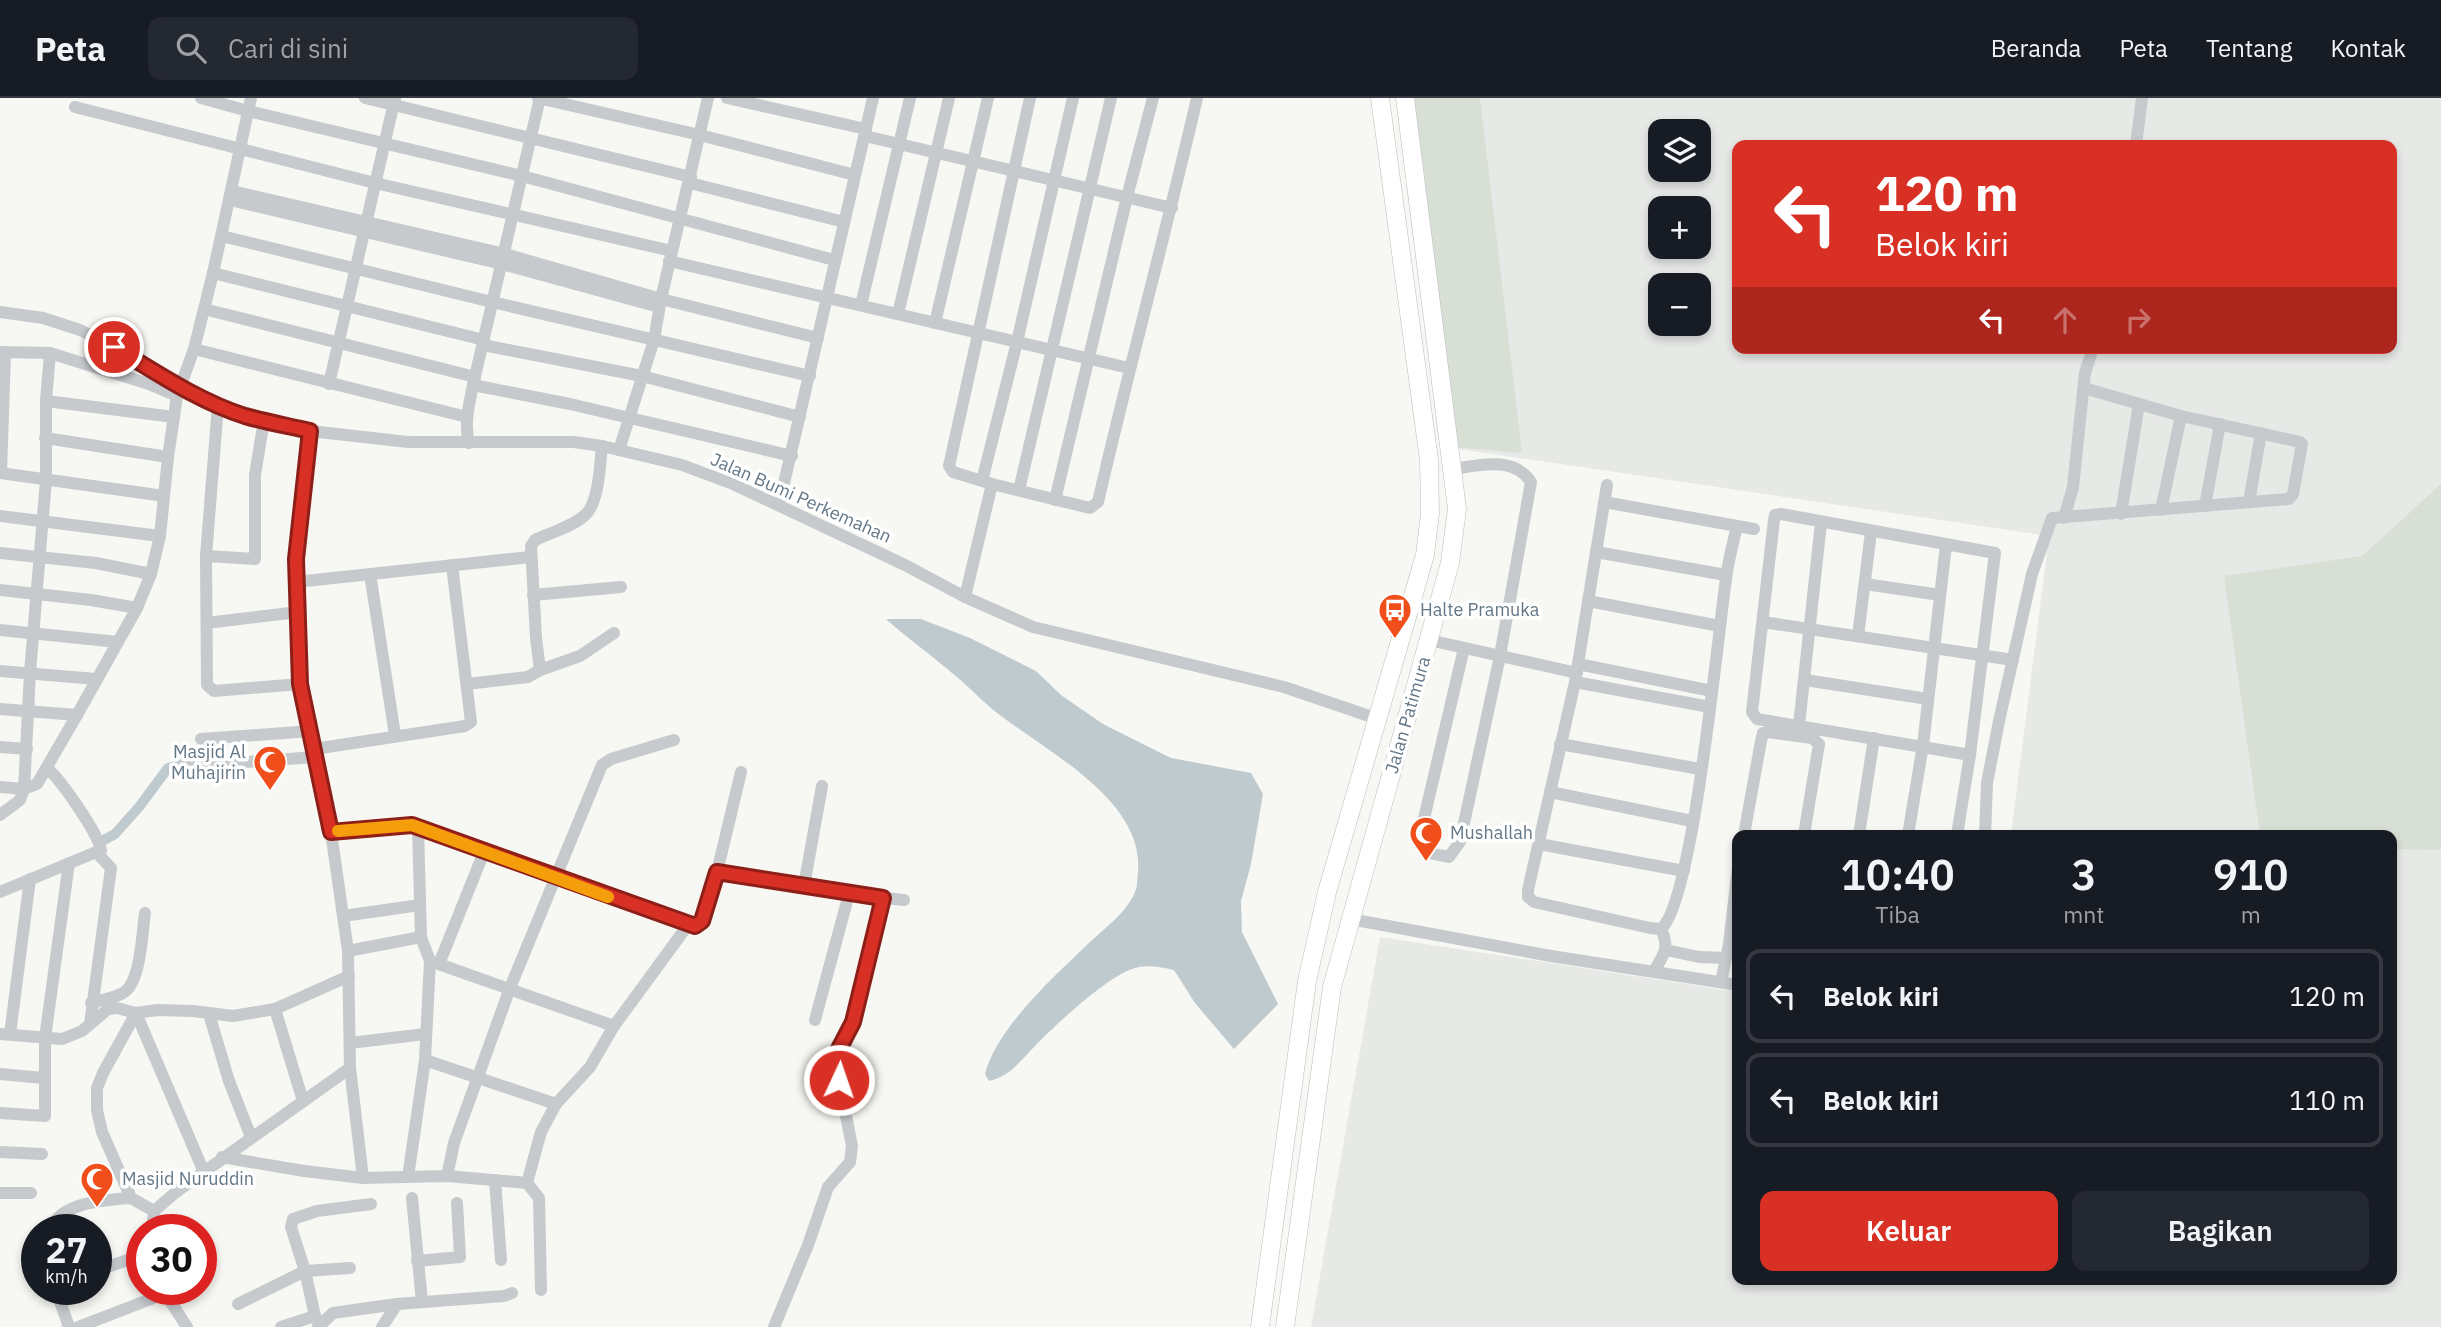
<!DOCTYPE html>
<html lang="id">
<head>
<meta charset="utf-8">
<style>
	:root { --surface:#171b24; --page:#242831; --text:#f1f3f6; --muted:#9ea1a6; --line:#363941; --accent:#d93025 }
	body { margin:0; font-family:"IBM Plex Sans",sans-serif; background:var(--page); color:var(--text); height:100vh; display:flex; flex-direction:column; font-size:26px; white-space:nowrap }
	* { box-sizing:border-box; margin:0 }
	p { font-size:23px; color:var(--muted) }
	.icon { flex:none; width:38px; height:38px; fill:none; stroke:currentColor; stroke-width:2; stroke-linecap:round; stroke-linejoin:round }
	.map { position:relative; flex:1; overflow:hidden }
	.panel { position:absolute; left:1732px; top:732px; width:665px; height:455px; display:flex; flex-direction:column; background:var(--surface); border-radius:14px; box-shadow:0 4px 10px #0003 }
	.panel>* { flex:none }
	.top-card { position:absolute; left:1732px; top:42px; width:665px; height:214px; border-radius:14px; box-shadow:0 4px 10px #0003; background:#d93025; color:#fff; overflow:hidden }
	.tools { position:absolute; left:1648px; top:21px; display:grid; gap:14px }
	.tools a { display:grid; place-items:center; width:63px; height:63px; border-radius:14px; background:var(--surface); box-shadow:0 4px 10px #0003; font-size:35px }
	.speed { position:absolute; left:21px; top:1116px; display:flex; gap:14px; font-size:35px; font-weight:700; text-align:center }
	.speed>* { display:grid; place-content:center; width:91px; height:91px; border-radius:50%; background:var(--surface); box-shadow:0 4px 10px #0003; line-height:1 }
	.speed small { font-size:18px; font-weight:400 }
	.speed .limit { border:10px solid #d22; background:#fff; color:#111 }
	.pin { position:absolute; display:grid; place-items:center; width:60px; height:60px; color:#fff; margin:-30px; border:4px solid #fff; border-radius:50%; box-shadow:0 2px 7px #0007 }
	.me { position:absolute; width:77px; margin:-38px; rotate:3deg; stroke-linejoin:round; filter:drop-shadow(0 0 5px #0008) }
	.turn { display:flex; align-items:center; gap:24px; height:147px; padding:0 28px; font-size:32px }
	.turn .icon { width:91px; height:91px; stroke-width:2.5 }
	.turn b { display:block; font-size:49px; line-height:60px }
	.lanes { display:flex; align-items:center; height:66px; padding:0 28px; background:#0003; justify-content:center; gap:35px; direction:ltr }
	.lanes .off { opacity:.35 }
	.eta { display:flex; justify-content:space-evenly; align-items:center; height:119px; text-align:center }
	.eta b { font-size:42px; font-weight:600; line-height:49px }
	.action { display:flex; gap:14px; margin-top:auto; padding:14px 28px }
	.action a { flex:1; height:80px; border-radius:14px; background:var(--accent); color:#fff; font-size:28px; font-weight:600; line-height:80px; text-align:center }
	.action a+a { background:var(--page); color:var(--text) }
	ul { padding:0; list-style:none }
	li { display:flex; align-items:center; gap:21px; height:94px; margin:0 14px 10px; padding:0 14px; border:4px solid var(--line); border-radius:14px }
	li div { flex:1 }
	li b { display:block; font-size:26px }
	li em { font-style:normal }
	header { display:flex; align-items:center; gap:42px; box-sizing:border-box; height:98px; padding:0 35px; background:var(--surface); border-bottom:2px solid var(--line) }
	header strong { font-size:33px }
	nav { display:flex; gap:38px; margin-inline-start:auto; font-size:24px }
	.search { width:490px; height:63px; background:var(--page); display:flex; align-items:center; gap:18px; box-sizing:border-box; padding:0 24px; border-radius:14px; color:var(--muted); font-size:26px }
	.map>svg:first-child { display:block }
</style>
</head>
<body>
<header>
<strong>Peta</strong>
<div class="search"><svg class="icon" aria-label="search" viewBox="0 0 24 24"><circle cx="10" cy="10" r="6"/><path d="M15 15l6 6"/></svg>Cari di sini</div>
<nav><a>Beranda</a><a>Peta</a><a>Tentang</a><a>Kontak</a></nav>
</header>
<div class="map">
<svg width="2441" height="1229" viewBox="0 0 2441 1229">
	<rect width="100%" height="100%" fill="#f7f7f3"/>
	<path fill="#e7e9e7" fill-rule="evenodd" d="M1410 0H2441V1229H1311L1380 839 1738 894V1181H2392V737H2011L2049 438 1452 350ZM1661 33H1699V72H1661ZM1738 47H2392V250H1738ZM1661 110H1699V149H1661ZM1661 187H1699V226H1661Z"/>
	<g fill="#d8dfd4">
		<path d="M1412 0H1480L1522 355 1453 349Z"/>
		<path d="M2441 386V752L2392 751V737H2260L2224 478 2362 458Z"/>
	</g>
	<path fill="#bfcacf" d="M886 521H921L970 540 1036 573 1061 597 1103 626 1171 660 1251 675 1263 696 1251 766 1241 803 1242 834 1278 906 1234 951 1195 905 1174 872C1160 869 1146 866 1132 871 1107 879 1054 928 1035 948 1020 963 1011 978 989 983L985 976C997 929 1055 878 1089 845 1105 830 1127 814 1135 794 1138 788 1137 779 1138 773 1144 699 1039 650 991 610 978 599 966 586 952 575 930 556 907 540 886 521Z"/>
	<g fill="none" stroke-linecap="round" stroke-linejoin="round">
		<path stroke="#bfcacf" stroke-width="10" d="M102 743 115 736 139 709 168 670 182 666"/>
		<defs>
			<g id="highway">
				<path d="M1260 1229 1307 883 1327 794 1425 457 1430 415 1429 362 1380 0"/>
				<path d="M1285 1229 1332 889 1450 465 1457 411 1405 0"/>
			</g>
		</defs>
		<use href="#highway" stroke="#b8bcbf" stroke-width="19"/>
		<g stroke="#c6cacd" stroke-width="12">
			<path d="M201 0 248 13 522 78 834 162"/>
			<path d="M365 0 691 79"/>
			<path d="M538 0 700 37 855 77"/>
			<path d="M727 0 866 31"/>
			<path d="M1030 0 949 368 953 374 992 386 1090 410 1098 404C1129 269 1166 135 1197 0"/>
			<path d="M75 9 375 85 672 153"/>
			<path d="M865 38 1172 110"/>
			<path d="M2136 47 2142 0"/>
			<path d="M690 85 844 124"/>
			<path d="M232 93 505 156 661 201 818 240"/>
			<path d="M230 102 502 166 659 209"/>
			<path d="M222 138 492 204 810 278"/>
			<path d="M669 163 1129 270"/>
			<path d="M213 175 484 242"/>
			<path d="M861 207 910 0"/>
			<path d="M204 211 475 279"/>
			<path d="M0 214 43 220 80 232 114 249 205 301 235 314 264 322 310 333 408 344H574L602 348 682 367 733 386 905 467 965 499 1033 529 1284 589 1378 621"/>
			<path d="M898 216 949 0"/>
			<path d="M935 225 988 0"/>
			<path d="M483 247 642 278 800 319"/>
			<path d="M194 251 467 319"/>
			<path d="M0 254 50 255 149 286 177 298 168 359 160 438 151 476 137 510 77 617 0 611"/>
			<path d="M329 286 395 0"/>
			<path d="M473 287 570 306 792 358"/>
			<path d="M178 295 194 251 213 175 251 0"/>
			<path d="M46 303 174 319"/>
			<path d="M218 307 206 458 207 587 214 593 300 586"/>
			<path d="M45 340 168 359"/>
			<path d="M469 345C464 325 469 307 473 287L540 0"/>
			<path d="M602 348C600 366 599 405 585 417 572 429 550 435 535 442L531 448 536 540 540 572 580 558 614 535"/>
			<path d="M619 352 654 242 661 201 708 0"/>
			<path d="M1453 371C1480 367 1514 358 1531 384L1500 558 1460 744 1449 759C1436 756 1423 757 1419 742L1464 550"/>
			<path d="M0 375 164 398"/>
			<path d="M1 375 5 255"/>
			<path d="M982 383 1017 244 1073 0"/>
			<path d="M1607 387 1575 584 1528 792V799L1534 804 1650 830 1661 831C1693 805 1718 535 1726 481 1728 463 1733 446 1737 428"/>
			<path d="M1019 392 1111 0"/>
			<path d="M1055 402 1127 99 1153 0"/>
			<path d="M1604 404 1754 431"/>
			<path d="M2249 404 2261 335"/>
			<path d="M779 407 873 0"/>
			<path d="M2205 408 2220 326"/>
			<path d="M2161 412 2181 318"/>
			<path d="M1781 416 1995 455 1970 657 1757 621 1752 614 1774 422 1775 417Z"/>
			<path d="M2121 416 2139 306"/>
			<path d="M0 418 160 438"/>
			<path d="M2064 420 2073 389 2085 275 2093 250"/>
			<path d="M1596 454 1726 477"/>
			<path d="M0 455 96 465 151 476"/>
			<path d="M206 458 255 461V377L264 322"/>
			<path d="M370 476 395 637"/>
			<path d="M296 484 530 459"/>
			<path d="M1865 486 1940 497"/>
			<path d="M0 492 91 502 137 510"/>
			<path d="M533 497 621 489"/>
			<path d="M965 499 992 386"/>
			<path d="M1588 503 1720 528"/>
			<path d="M1763 524 2013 562"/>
			<path d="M207 525 298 514"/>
			<path d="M0 532 118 544"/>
			<path d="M1858 538 1871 434"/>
			<path d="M1429 542 1577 575"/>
			<path d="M1578 566 1712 593"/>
			<path d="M0 573 96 581"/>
			<path d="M1805 582 1928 601"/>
			<path d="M1575 584 1710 609"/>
			<path d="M467 586 528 579 540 572"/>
			<path d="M1799 627 1821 425"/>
			<path d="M201 641 311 633"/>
			<path d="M1560 646 1700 671"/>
			<path d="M0 649 27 651"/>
			<path d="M314 651 465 628 471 624 452 467"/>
			<path d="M190 668 315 659"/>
			<path d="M0 689 24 691 37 686 77 617"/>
			<path d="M1550 694 1692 723"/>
			<path d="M0 717 20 702 24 691 30 575 46 382V303L50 255"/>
			<path d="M331 734 412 727 695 828 702 823 717 774 849 796 904 802"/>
			<path d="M1744 737 1761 643 1763 635 1767 634 1812 640 1819 646 1804 737"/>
			<path d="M1859 737 1874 640"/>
			<path d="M1908 737 1923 647 1946 447"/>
			<path d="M1957 737 1970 657"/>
			<path d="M1985 737 1987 685 1999 623 2032 476 2052 420 2289 401 2293 396 2302 346 2300 344 2181 318 2084 290"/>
			<path d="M1539 746 1684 773"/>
			<path d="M717 774 741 674"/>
			<path d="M804 788 822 688"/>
			<path d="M0 794 101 752C98 735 61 682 47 670"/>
			<path d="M343 818 420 807"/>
			<path d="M1350 821 1551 858 1738 887"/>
			<path d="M1666 852 1699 859 1725 860"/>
			<path d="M348 853 421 839"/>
			<path d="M430 863 614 928"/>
			<path d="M439 866 484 754"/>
			<path d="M1654 873C1664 857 1670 849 1661 831"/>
			<path d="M1721 884 1729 846 1738 769"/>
			<path d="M91 905C101 902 114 900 123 895 141 885 142 835 145 815"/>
			<path d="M275 911 303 1003"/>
			<path d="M209 916 229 983 251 1039"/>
			<path d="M815 922 849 796"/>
			<path d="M90 926 111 770 97 755"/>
			<path d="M0 936 62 941 82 933 108 911 117 910 136 915 157 912 193 913 233 918 275 911 349 878"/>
			<path d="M10 936 30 781"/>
			<path d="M350 945 425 936"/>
			<path d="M425 962 556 1006"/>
			<path d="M350 970 363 1080"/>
			<path d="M0 976 43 980"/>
			<path d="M0 1015 45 1018V940L69 765"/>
			<path d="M0 1054 42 1056"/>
			<path d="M222 1059 304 1073 363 1080 447 1078 527 1085 541 1034 556 1006 590 969 614 928 688 827"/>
			<path d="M447 1078 454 1045 510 890 602 667 611 661 674 642"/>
			<path d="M408 1079 425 962 430 863 421 839 418 730"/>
			<path d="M495 1082 501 1162"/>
			<path d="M527 1085 539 1100 541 1192"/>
			<path d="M0 1095H31"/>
			<path d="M412 1100 422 1204"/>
			<path d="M154 1113 131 1100 102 1034 97 1012V990L103 975 136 915 203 1072"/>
			<path d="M50 1132C60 1104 105 1102 131 1100"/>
			<path d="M152 1132 154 1113 176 1094 350 970 348 853 331 734 300 586 296 461 310 333"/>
			<path d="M417 1163 460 1159 457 1105"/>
			<path d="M96 1173 142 1157"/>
			<path d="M56 1192 69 1229"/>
			<path d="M163 1192 187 1229"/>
			<path d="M238 1206 305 1173 350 1170"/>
			<path d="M315 1218 305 1173 291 1129 293 1121 317 1113 371 1106"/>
			<path d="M78 1229 164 1196"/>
			<path d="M281 1229 315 1218 318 1224"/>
			<path d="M318 1229 333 1215 397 1206 504 1198 512 1195"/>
			<path d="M382 1229 397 1206"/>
			<path d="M774 1229 808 1147 828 1089 850 1064 852 1048 839 982V951L853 924 883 800"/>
		</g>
		<use href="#highway" stroke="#fff" stroke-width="18"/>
	</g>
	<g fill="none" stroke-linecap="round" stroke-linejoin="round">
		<defs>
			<path id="route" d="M114 249C156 274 198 303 245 318 266 324 289 328 310 333L296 461 300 586 331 734 412 727 695 828 702 823 717 774 883 800 853 924 839 951V982"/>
		</defs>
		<use href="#route" stroke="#8d1f18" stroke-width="18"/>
		<use href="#route" stroke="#d93025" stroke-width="12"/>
		<path stroke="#f59e0b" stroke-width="12" d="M338 733 412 727 608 799"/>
	</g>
	<defs>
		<symbol id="bus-pin" viewBox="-11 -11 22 30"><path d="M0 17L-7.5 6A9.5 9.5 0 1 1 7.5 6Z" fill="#f04e1a" stroke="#fff"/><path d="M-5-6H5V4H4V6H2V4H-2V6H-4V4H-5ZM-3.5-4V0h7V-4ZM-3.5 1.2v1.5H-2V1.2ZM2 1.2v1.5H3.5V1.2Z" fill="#fff"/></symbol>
		<symbol id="mosque-pin" viewBox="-11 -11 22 30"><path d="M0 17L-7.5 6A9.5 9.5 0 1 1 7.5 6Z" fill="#f04e1a" stroke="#fff"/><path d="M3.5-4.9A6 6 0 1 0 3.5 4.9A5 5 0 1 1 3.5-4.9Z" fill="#fff"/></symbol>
	</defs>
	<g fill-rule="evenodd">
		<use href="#bus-pin" x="1376" y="493" width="38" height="52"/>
		<use href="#mosque-pin" x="251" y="645" width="38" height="52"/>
		<use href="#mosque-pin" x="1407" y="716" width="38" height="52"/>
		<use href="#mosque-pin" x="78" y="1062" width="38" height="52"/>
	</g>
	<g text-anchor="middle" stroke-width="7" stroke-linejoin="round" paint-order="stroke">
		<g font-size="18" fill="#637787" stroke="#fff">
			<text transform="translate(801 400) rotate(24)" y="6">Jalan Bumi Perkemahan</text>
			<text transform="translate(1408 617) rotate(-74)" y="6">Jalan Patimura</text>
		</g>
		<g font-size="18" fill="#637787" stroke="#fff" text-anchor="start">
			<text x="1420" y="518">Halte Pramuka</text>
			<text x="246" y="660" text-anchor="end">Masjid Al<tspan x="246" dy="21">Muhajirin</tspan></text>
			<text x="1450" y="741">Mushallah</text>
			<text x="122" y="1087">Masjid Nuruddin</text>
		</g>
	</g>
</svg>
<div class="tools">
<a><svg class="icon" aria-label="layers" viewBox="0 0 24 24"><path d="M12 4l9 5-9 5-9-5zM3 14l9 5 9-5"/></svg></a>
<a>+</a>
<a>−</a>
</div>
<div class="speed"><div>27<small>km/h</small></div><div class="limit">30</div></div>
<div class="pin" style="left:114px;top:249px;background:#d93025"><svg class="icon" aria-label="arrive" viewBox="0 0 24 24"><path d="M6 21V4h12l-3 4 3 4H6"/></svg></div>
<svg class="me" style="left:839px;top:982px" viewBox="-20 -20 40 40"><circle r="17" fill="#d93025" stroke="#fff" stroke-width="3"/><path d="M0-11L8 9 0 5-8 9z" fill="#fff"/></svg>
<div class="top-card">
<div class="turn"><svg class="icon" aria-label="left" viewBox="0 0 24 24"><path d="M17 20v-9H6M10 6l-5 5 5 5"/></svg><div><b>120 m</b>Belok kiri</div></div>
<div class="lanes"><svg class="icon" aria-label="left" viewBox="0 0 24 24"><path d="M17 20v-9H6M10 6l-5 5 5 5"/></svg><svg class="icon off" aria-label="ahead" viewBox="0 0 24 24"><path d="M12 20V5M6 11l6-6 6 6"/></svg><svg class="icon off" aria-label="right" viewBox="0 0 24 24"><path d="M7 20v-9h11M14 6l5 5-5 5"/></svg></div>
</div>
<section class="panel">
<div class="eta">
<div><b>10:40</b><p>Tiba</p></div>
<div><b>3</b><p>mnt</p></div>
<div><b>910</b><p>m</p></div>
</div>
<ul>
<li><svg class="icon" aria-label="left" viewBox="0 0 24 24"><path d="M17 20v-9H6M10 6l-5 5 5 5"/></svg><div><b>Belok kiri</b></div><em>120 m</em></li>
<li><svg class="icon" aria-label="left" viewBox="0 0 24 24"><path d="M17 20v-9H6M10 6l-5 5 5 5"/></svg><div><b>Belok kiri</b></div><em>110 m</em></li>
</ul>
<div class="action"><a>Keluar</a><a>Bagikan</a></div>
</section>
</div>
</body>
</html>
